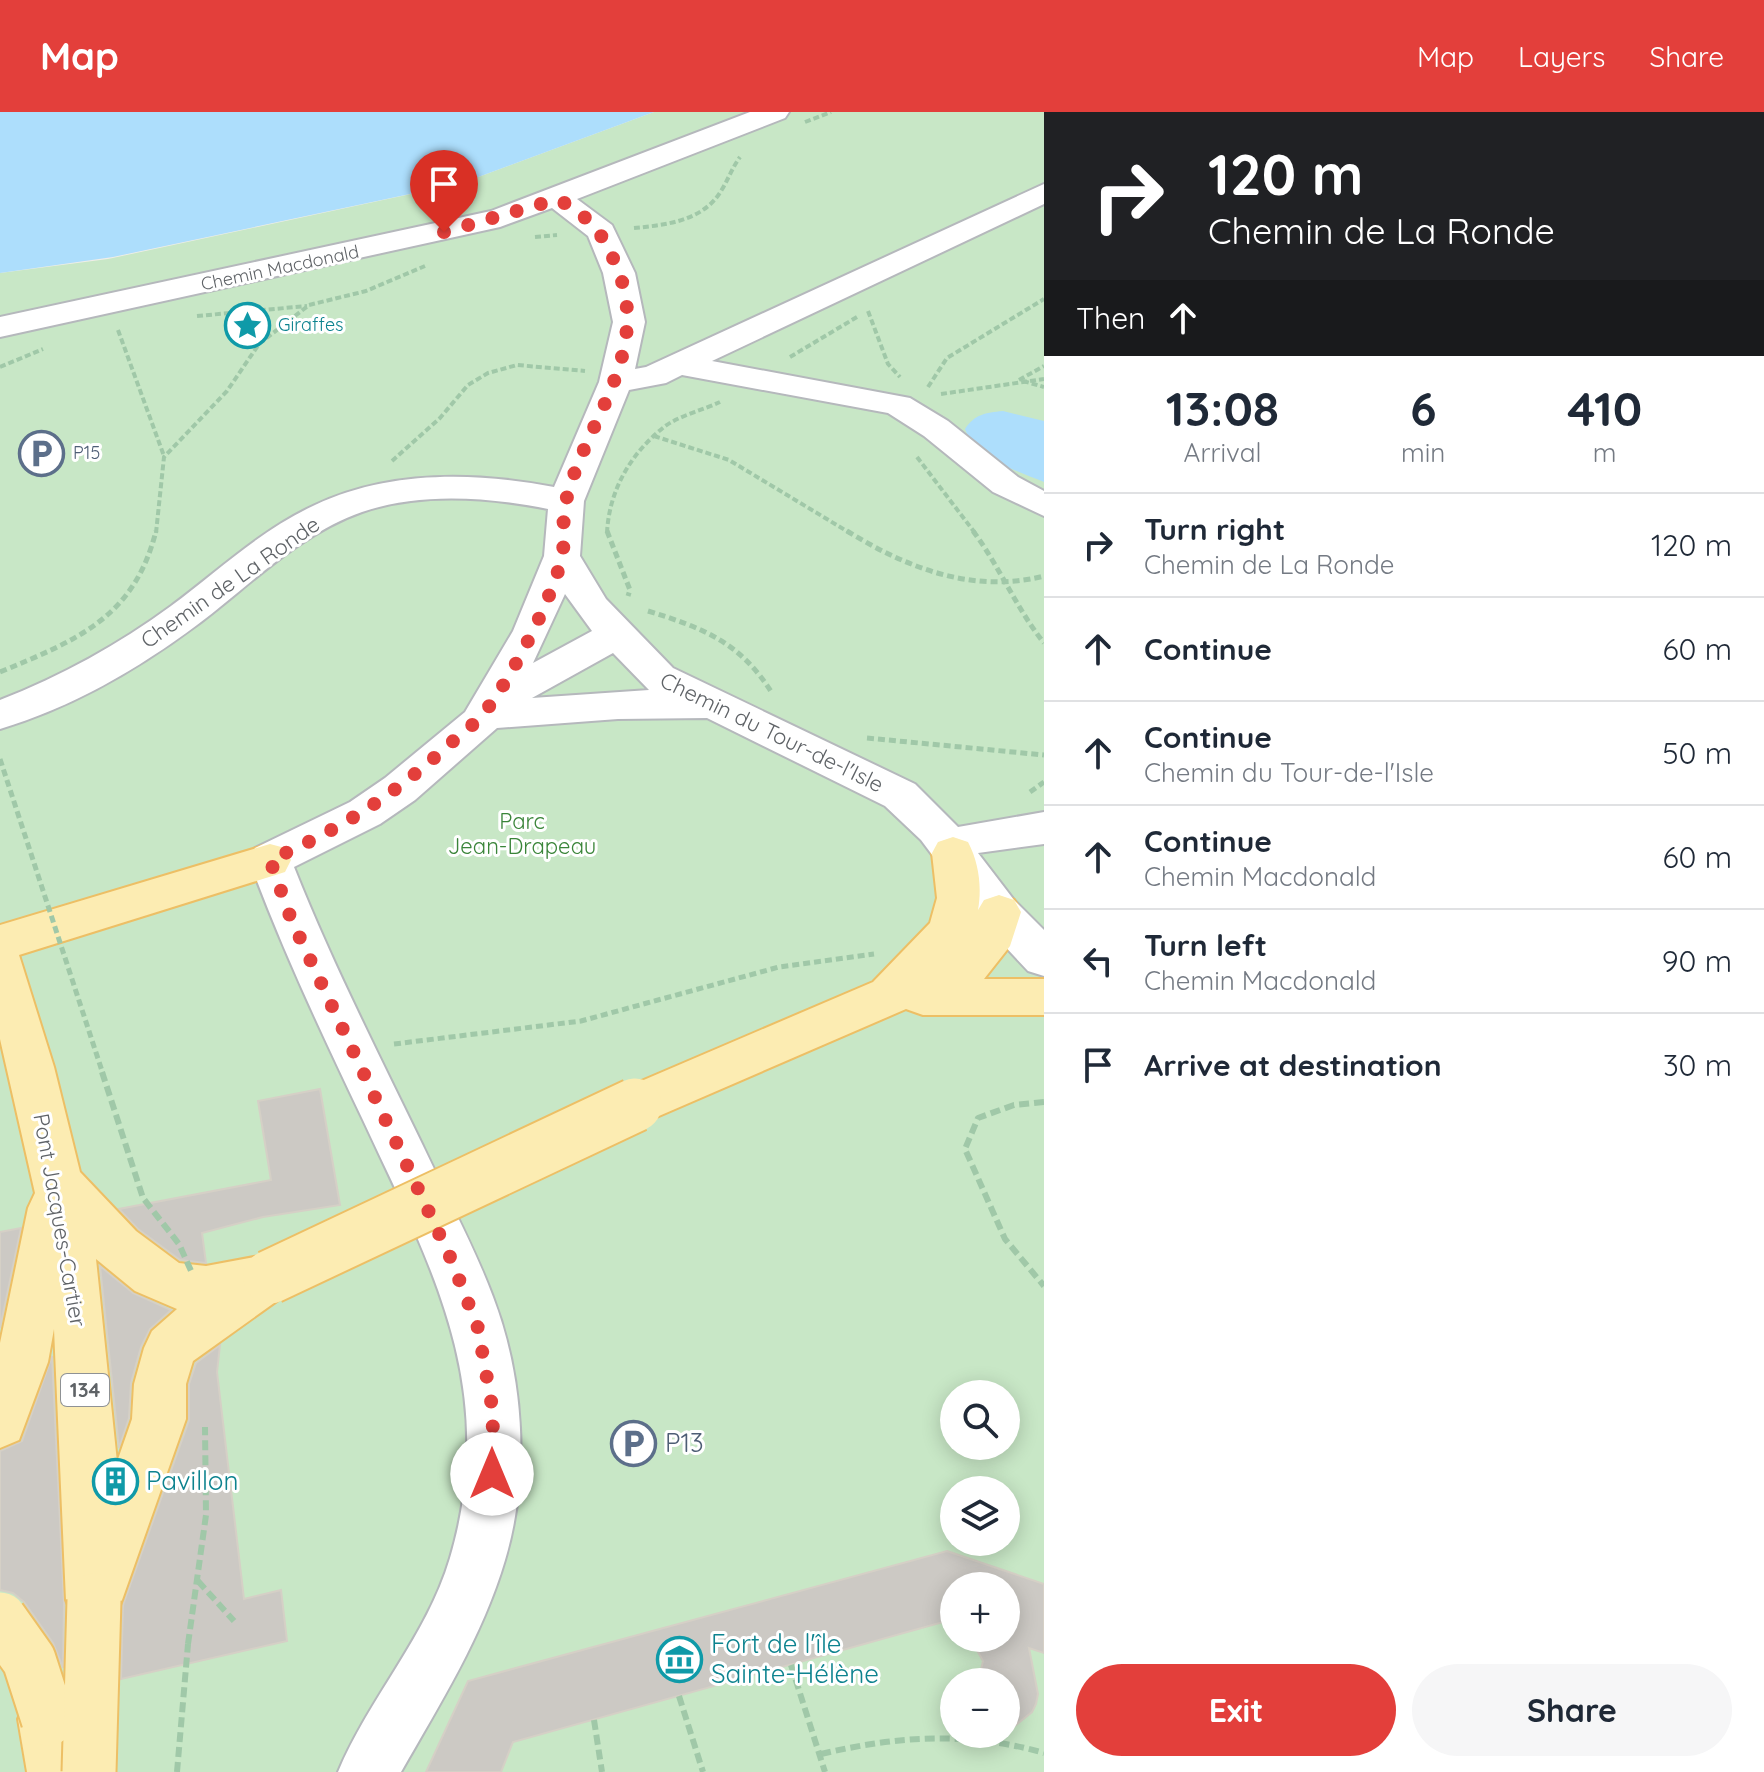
<!DOCTYPE html>
<html lang="en">
<head>
<meta charset="utf-8">
<style>
	:root { --surface:#fff; --page:#f6f6f7; --text:#1f2937; --muted:#747a83; --line:#e0e1e3; --accent:#e33f3b }
	body { margin:0; font-family:Quicksand,sans-serif; background:var(--page); color:var(--text); height:100vh; display:flex; flex-direction:column; font-size:30px; white-space:nowrap }
	* { box-sizing:border-box; margin:0 }
	p { font-size:26px; color:var(--muted) }
	.icon { flex:none; width:44px; height:44px; fill:none; stroke:currentColor; stroke-width:2; stroke-linecap:round; stroke-linejoin:round }
	.map { position:relative; flex:1; overflow:hidden }
	.side { display:flex; flex-direction:column; background:var(--surface); width:720px }
	.side>* { flex:none }
	.guide { background:#202124; color:#fff; overflow:hidden }
	.buttons { position:absolute; left:940px; top:1268px; display:grid; gap:16px }
	.buttons a { display:grid; place-items:center; width:80px; height:80px; border-radius:50%; background:var(--surface); box-shadow:0 4px 20px #0003; font-size:40px }
	.pin { position:absolute; display:grid; place-items:center; width:68px; height:68px; color:#fff; margin:-82px -34px; border-radius:50% 50% 50% 0; rotate:-45deg; box-shadow:0 0 8px #0007 }
	.pin .icon { rotate:45deg }
	.me { position:absolute; width:88px; margin:-44px; rotate:0deg; stroke-linejoin:round; filter:drop-shadow(0 0 6px #0008) }
	.turn { display:flex; align-items:center; gap:28px; height:168px; padding:0 32px; font-size:36px }
	.turn .icon { width:104px; height:104px; stroke-width:2.5 }
	.turn b { display:block; font-size:56px; line-height:68px }
	.then { display:flex; align-items:center; height:76px; padding:0 32px; background:#0003; gap:16px; font-size:30px }
	.eta { display:flex; justify-content:space-evenly; align-items:center; height:136px; text-align:center }
	.eta b { font-size:48px; font-weight:700; line-height:56px }
	.cta { display:flex; gap:16px; margin-top:auto; padding:16px 32px }
	.cta a { flex:1; height:92px; border-radius:48px; background:var(--accent); color:#fff; font-size:32px; font-weight:700; line-height:92px; text-align:center }
	.cta a+a { background:var(--page); color:var(--text) }
	ul { padding:0; list-style:none }
	li { display:flex; align-items:center; gap:24px; height:104px; padding:0 32px; border-top:2px solid var(--line) }
	li div { flex:1 }
	li b { display:block; font-size:30px }
	li em { font-style:normal }
	header { display:flex; align-items:center; gap:48px; box-sizing:border-box; height:112px; padding:0 40px; background:var(--accent); color:#fff }
	header strong { font-size:38px }
	nav { display:flex; gap:44px; margin-inline-start:auto; font-size:28px }
	main { display:flex; flex:1; min-height:0 }
	.map>svg:first-child { display:block }
</style>
</head>
<body>
<header>
<strong>Map</strong>
<nav><a>Map</a><a>Layers</a><a>Share</a></nav>
</header>
<main>
<div class="map">
<svg width="1044" height="1660" viewBox="0 0 1044 1660">
	<rect width="100%" height="100%" fill="#f0eee8"/>
	<path fill="#c8e7c6" fill-rule="evenodd" d="M654 0H1044V1660H0V161L108 147 462 71ZM954 1282H1006V1334H954ZM954 1378H1006V1430H954ZM954 1474H1006V1526H954ZM954 1570H1006V1622H954Z"/>
	<g fill="#addefc">
		<path d="M0 0H654L462 71 113 145 0 161Z"/>
		<path d="M1003 299 1044 309V370C1017 359 975 346 965 317 975 302 985 301 1003 299Z"/>
	</g>
	<g fill="#ccc9c4" stroke="#d5d0c6" stroke-width="2">
		<path d="M320 977 340 1093 263 1105 202 1121 206 1151 180 1148 138 1117 119 1097 271 1068 258 989Z"/>
		<path d="M21 1116 0 1216V1120Z"/>
		<path d="M100 1154 133 1181 171 1198 150 1217 141 1235 131 1271 129 1306 119 1336Z"/>
		<path d="M220 1233 217 1260 244 1487 281 1478 287 1529 121 1567 123 1493 189 1308V1272L196 1251Z"/>
		<path d="M52 1244 64 1492 63 1556 53 1531 24 1490 13 1481 0 1478V1339L22 1329Z"/>
		<path d="M947 1439 1044 1472V1541L1029 1536 1038 1582 1036 1592 1032 1600 1006 1621V1570H978L983 1549 970 1526H1006V1474H954V1507L513 1630 501 1660H426L468 1569Z"/>
	</g>
	<g fill="none" stroke-linecap="round" stroke-linejoin="round">
		<defs>
			<path id="minor" d="M750 0H789L785 6 577 87 612 113 635 161 645 210 635 257 646 255 1044 72V92L712 249 910 286 948 309 1018 365 1044 379V404L993 380 924 324 888 301 682 263 666 271 629 278 584 389 580 444 606 487 673 556 915 672 958 715 1044 700V732L978 741 1014 788 1044 818V864L1028 859 984 812 921 728 885 694 707 606 618 607 497 616 415 688 380 712 294 755C332 851 379 943 424 1036 447 1085 474 1134 493 1185 524 1266 530 1364 505 1448 483 1523 440 1592 401 1660H338C369 1586 427 1524 450 1446 500 1277 432 1156 363 1008 322 922 282 837 249 748L255 736 350 690 385 666 465 600 513 519 544 444 548 397C488 385 420 380 362 400 299 422 249 474 197 513 138 557 71 596 0 617V588C61 564 118 533 171 494 217 460 262 417 315 393 389 358 476 360 554 375L599 270 613 210 603 161 588 124 552 96 500 115 0 225V205L491 99ZM565 482 592 519 533 551ZM613 541 649 578 532 586Z"/>
			<g id="major">
				<path d="M953 725 968 730C979 751 982 775 978 798L984 788 999 783 1014 788 1021 800 1010 834 984 867H1044V903H923L906 897 652 1007 635 1013 618 1007 611 993 618 979 873 870 930 811 937 786 932 741 938 730Z"/>
				<path d="M270 732 285 736 291 748 285 760 19 843 54 955 80 1060 136 1119 179 1151 206 1154 270 1142 288 1149 295 1165 288 1181 193 1249 186 1272V1307L122 1488 114 1508 94 1516 74 1508 66 1488 54 1217 48 1250 19 1328 0 1336V1231L28 1096 35 1081 0 927V813ZM96 1147 135 1179 177 1197 152 1219 144 1236 134 1272 132 1307 117 1350Z"/>
				<path d="M48 1577 69 1586 78 1607 87 1660H27L18 1607 27 1586Z"/>
			</g>
		</defs>
		<use href="#minor" stroke="#b5b8bc" stroke-width="4"/>
		<use href="#major" stroke="#edbf65" stroke-width="4"/>
		<g stroke="#a0c8a8" stroke-width="4" stroke-dasharray="6 3" stroke-linecap="butt">
			<path d="M805 10 831 0"/>
			<path d="M634 116C666 113 703 109 721 79 728 68 732 56 740 45"/>
			<path d="M535 125 557 123"/>
			<path d="M868 199 888 252 900 265"/>
			<path d="M197 204 307 194"/>
			<path d="M118 218 164 344"/>
			<path d="M790 245 857 205"/>
			<path d="M0 255 43 237"/>
			<path d="M1019 268 1044 254"/>
			<path d="M1023 269 1044 275"/>
			<path d="M928 275 947 246 1044 187"/>
			<path d="M941 282 1044 267"/>
			<path d="M654 324 729 348 850 421"/>
			<path d="M917 345 975 421"/>
			<path d="M392 349 440 306 468 273 488 261 517 253 585 259"/>
			<path d="M156 421 164 345 227 279 259 232 309 193 366 179 425 154"/>
			<path d="M607 421C609 379 630 342 664 315 678 304 703 298 720 290"/>
		</g>
		<g stroke="#a0c8a8" stroke-width="5" stroke-dasharray="7 4" stroke-linecap="butt">
			<path d="M607 419 630 478 628 484"/>
			<path d="M847 419C907 456 973 482 1044 464"/>
			<path d="M973 419C1000 455 1016 496 1044 531"/>
			<path d="M648 499C703 516 740 530 772 581"/>
			<path d="M0 560C77 528 134 506 156 419"/>
			<path d="M867 626 1044 643"/>
			<path d="M1030 680 1044 670"/>
			<path d="M394 932 581 909 779 855 874 842"/>
		</g>
		<g stroke="#a0c8a8" stroke-width="6" stroke-dasharray="10 5" stroke-linecap="butt">
			<path d="M1044 990 1014 993 978 1006 965 1037 1005 1127 1044 1174"/>
			<path d="M198 1469 234 1509"/>
			<path d="M188 1532 206 1403 205 1315"/>
			<path d="M791 1553 825 1660"/>
			<path d="M679 1584 703 1660"/>
			<path d="M594 1608 602 1660"/>
			<path d="M821 1642C897 1624 968 1619 1044 1641"/>
		</g>
		<use href="#minor" fill="#fff" fill-rule="evenodd"/>
		<use href="#major" fill="#fcecb2" fill-rule="evenodd"/>
		<defs>
			<g id="major-bridge">
				<path d="M270 1165 635 993"/>
				<path d="M0 1507 29 1548 48 1607"/>
				<path d="M89 1660 94 1488"/>
			</g>
		</defs>
		<use href="#major-bridge" stroke="#edbf65" stroke-width="57" stroke-linecap="butt"/>
		<path stroke="#a0c8a8" stroke-width="5" stroke-dasharray="7 4" stroke-linecap="butt" d="M0 647 103 962"/>
		<g stroke="#a0c8a8" stroke-width="6" stroke-dasharray="10 5" stroke-linecap="butt">
			<path d="M102 960 143 1086 179 1132 192 1161"/>
			<path d="M177 1660 188 1532"/>
		</g>
		<use href="#major-bridge" stroke="#fcecb2" stroke-width="53"/>
	</g>
	<g fill="none" stroke-linecap="round" stroke-linejoin="round">
		<path stroke="#e33f3b" stroke-width="14" stroke-dasharray="0 25.2" d="M444 120 558 87C591 107 601 118 616 153 654 241 585 308 566 389 561 407 566 426 562 444 554 484 510 569 484 601 472 615 456 626 443 638 387 688 338 718 270 748L291 807 451 1147 478 1216 493 1300 492 1362"/>
	</g>
	<defs>
		<symbol id="sight-ring" viewBox="-11 -11 22 22"><circle r="9.5" fill="#fff" stroke="#0f9aa8" stroke-width="1.5"/><path d="M0-6L1.8-2.2L6-1.7L2.9 1.2L3.7 5.4L0 3.3L-3.7 5.4L-2.9 1.2L-6-1.7L-1.8-2.2Z" fill="#0f9aa8"/></symbol>
		<symbol id="parking-ring" viewBox="-11 -11 22 22"><circle r="9.5" fill="#fff" stroke="#5c6f8a" stroke-width="1.5"/><path d="M-3.5-5.5H1a3.5 3.5 0 0 1 0 7H-1V5.5H-3.5ZM-1-3.4V-.6H.8a1.4 1.4 0 0 0 0-2.8Z" fill="#5c6f8a"/></symbol>
		<symbol id="building-ring" viewBox="-11 -11 22 22"><circle r="9.5" fill="#fff" stroke="#0f9aa8" stroke-width="1.5"/><path d="M-4-6H4V6H1V3H-1V6H-4ZM-2.5-4.3h1.7v1.8h-1.7ZM.8-4.3h1.7v1.8H.8ZM-2.5-1h1.7V.8h-1.7ZM.8-1h1.7V.8H.8Z" fill="#0f9aa8"/></symbol>
		<symbol id="museum-ring" viewBox="-11 -11 22 22"><circle r="9.5" fill="#fff" stroke="#0f9aa8" stroke-width="1.5"/><path d="M0-6L6-3V-2H-6V-3ZM-5-1h2V3h-2ZM-1-1h2V3h-2ZM3-1h2V3H3ZM-6 4H6V6H-6Z" fill="#0f9aa8"/></symbol>
	</defs>
	<g fill-rule="evenodd">
		<use href="#sight-ring" x="222" y="188" width="51" height="51"/>
		<use href="#parking-ring" x="16" y="316" width="51" height="51"/>
		<use href="#parking-ring" x="608" y="1306" width="51" height="51"/>
		<use href="#building-ring" x="90" y="1344" width="51" height="51"/>
		<use href="#museum-ring" x="654" y="1522" width="51" height="51"/>
	</g>
	<g text-anchor="middle" stroke-width="6" stroke-linejoin="round" paint-order="stroke">
		<g font-size="18" fill="#5f6367" stroke="#fff">
			<text transform="translate(280 156) rotate(-12)" y="6">Chemin Macdonald</text>
		</g>
		<g font-size="18" fill="#0d838f" stroke="#fff" text-anchor="start">
			<text x="278" y="219">Giraffes</text>
		</g>
		<g font-size="18" fill="#4e5e75" stroke="#fff" text-anchor="start">
			<text x="73" y="347">P15</text>
		</g>
		<rect fill="#fff" stroke="#8f9295" stroke-width="2" x="61" y="1262" width="48" height="32" rx="6"/>
		<g font-size="20" font-weight="bold" fill="#5f6367">
			<text x="85" y="1285">134</text>
		</g>
		<g font-size="22" fill="#5f6367" stroke="#fff">
			<text transform="translate(230 470) rotate(-35)" y="8">Chemin de La Ronde</text>
			<text transform="translate(772 620) rotate(26)" y="8">Chemin du Tour-de-l'Isle</text>
			<text transform="translate(60 1108) rotate(80)" y="8">Pont Jacques-Cartier</text>
		</g>
		<g font-size="22" fill="#3a8539" stroke="#fff">
			<text x="522" y="717">Parc<tspan x="522" dy="25">Jean-Drapeau</tspan></text>
		</g>
		<g font-size="26" fill="#4e5e75" stroke="#fff" text-anchor="start">
			<text x="665" y="1340">P13</text>
		</g>
		<g font-size="26" fill="#0d838f" stroke="#fff" text-anchor="start">
			<text x="146" y="1378">Pavillon</text>
			<text x="711" y="1541">Fort de l'île<tspan x="711" dy="30">Sainte-Hélène</tspan></text>
		</g>
	</g>
</svg>
<div class="buttons">
<a><svg class="icon" aria-label="search" viewBox="0 0 24 24"><circle cx="10" cy="10" r="6"/><path d="M15 15l6 6"/></svg></a>
<a><svg class="icon" aria-label="layers" viewBox="0 0 24 24"><path d="M12 4l9 5-9 5-9-5zM3 14l9 5 9-5"/></svg></a>
<a>+</a>
<a>−</a>
</div>
<div class="pin" style="left:444px;top:120px;background:#d93025"><svg class="icon" aria-label="arrive" viewBox="0 0 24 24"><path d="M6 21V4h12l-3 4 3 4H6"/></svg></div>
<svg class="me" style="left:492px;top:1362px" viewBox="-20 -20 40 40"><circle r="19" fill="#fff"/><path d="M0-13L10 11 0 6-10 11z" fill="#e33f3b"/></svg>
</div>
<section class="side">
<div class="guide">
<div class="turn"><svg class="icon" aria-label="right" viewBox="0 0 24 24"><path d="M7 20v-9h11M14 6l5 5-5 5"/></svg><div><b>120 m</b>Chemin de La Ronde</div></div>
<div class="then">Then<svg class="icon" aria-label="ahead" viewBox="0 0 24 24"><path d="M12 20V5M6 11l6-6 6 6"/></svg></div>
</div>
<div class="eta">
<div><b>13:08</b><p>Arrival</p></div>
<div><b>6</b><p>min</p></div>
<div><b>410</b><p>m</p></div>
</div>
<ul>
<li><svg class="icon" aria-label="right" viewBox="0 0 24 24"><path d="M7 20v-9h11M14 6l5 5-5 5"/></svg><div><b>Turn right</b><p>Chemin de La Ronde</p></div><em>120 m</em></li>
<li><svg class="icon" aria-label="ahead" viewBox="0 0 24 24"><path d="M12 20V5M6 11l6-6 6 6"/></svg><div><b>Continue</b></div><em>60 m</em></li>
<li><svg class="icon" aria-label="ahead" viewBox="0 0 24 24"><path d="M12 20V5M6 11l6-6 6 6"/></svg><div><b>Continue</b><p>Chemin du Tour-de-l'Isle</p></div><em>50 m</em></li>
<li><svg class="icon" aria-label="ahead" viewBox="0 0 24 24"><path d="M12 20V5M6 11l6-6 6 6"/></svg><div><b>Continue</b><p>Chemin Macdonald</p></div><em>60 m</em></li>
<li><svg class="icon" aria-label="left" viewBox="0 0 24 24"><path d="M17 20v-9H6M10 6l-5 5 5 5"/></svg><div><b>Turn left</b><p>Chemin Macdonald</p></div><em>90 m</em></li>
<li><svg class="icon" aria-label="arrive" viewBox="0 0 24 24"><path d="M6 21V4h12l-3 4 3 4H6"/></svg><div><b>Arrive at destination</b></div><em>30 m</em></li>
</ul>
<div class="cta"><a>Exit</a><a>Share</a></div>
</section>
</main>
</body>
</html>
